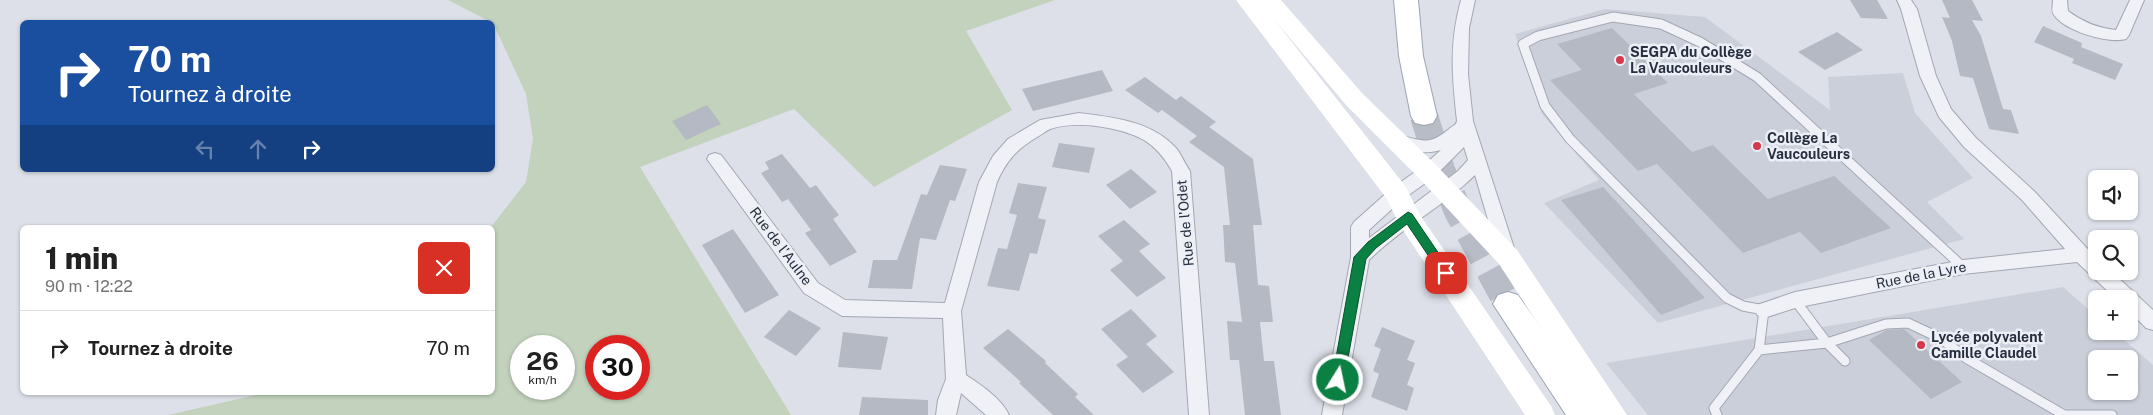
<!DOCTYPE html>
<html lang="fr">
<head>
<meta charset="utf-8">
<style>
	:root { --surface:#fff; --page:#f6f6f6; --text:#222; --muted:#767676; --line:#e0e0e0 }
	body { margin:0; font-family:"Public Sans",sans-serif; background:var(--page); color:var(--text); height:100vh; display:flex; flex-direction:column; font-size:19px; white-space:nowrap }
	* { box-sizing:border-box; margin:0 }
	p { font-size:16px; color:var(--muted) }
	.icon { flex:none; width:28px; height:28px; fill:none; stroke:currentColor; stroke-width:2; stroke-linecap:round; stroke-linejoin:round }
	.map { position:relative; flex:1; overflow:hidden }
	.sheet { position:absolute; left:20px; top:225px; width:475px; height:170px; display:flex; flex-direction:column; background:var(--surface); border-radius:8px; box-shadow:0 1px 4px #0004 }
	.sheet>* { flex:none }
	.banner { position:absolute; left:20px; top:20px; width:475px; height:152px; border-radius:8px; box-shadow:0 1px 4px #0004; background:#1a4fa0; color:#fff; overflow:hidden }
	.tools { position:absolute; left:2088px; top:170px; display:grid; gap:10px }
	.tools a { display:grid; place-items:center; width:50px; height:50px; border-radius:8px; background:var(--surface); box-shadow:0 1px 4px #0004; font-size:25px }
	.speed { position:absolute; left:510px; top:335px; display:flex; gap:10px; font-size:25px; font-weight:700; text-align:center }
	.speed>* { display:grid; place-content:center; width:65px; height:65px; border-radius:50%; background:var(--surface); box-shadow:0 1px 4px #0004; line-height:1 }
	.speed small { font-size:12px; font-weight:400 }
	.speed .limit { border:8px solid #d22; background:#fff; color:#111 }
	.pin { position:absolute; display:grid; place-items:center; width:42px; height:42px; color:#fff; margin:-21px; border-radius:10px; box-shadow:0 2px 8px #0006 }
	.me { position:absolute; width:55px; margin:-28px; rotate:10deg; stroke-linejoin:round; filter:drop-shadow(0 0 4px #0008) }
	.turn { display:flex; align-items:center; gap:18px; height:105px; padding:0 25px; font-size:22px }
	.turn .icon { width:65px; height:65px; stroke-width:2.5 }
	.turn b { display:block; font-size:35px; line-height:42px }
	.lanes { display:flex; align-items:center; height:48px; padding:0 25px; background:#0003; justify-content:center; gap:25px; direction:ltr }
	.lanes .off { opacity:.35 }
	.round { display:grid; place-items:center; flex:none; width:52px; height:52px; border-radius:8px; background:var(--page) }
	.overview { display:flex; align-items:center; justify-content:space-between; height:85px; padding:0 25px }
	h1 { font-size:30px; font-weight:800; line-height:38px }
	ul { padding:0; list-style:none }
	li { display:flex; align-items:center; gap:15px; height:75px; padding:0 25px; border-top:1px solid var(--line) }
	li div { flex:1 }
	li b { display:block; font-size:19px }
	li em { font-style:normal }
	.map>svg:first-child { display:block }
</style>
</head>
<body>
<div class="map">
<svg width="2153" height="415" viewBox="0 0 2153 415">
	<rect width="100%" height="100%" fill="#dde0e8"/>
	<g fill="#cbcfda" fill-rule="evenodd">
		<path d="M1605 9 1705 17 1830 110 1828 77 1903 73 1915 113 1973 178 1927 202 1964 239 1658 323 1544 203 1599 180 1542 114 1515 34Z"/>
		<path d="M2063 287 2096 316V331H2114L2153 365V415H1648L1606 363ZM2096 359H2129V391H2096Z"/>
	</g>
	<path fill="#c2d2bd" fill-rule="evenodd" d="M448 0H1055L966 31 1012 110 874 187 794 109 640 167 791 415H168L265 393 492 392 491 227 526 182 533 139 526 94 493 23ZM521 346H564V389H521ZM596 346H639V389H596Z"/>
	<g fill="#b4b9c4">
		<path d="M1850 0H1877L1888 19 1861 18Z"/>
		<path d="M1942 0H1972L1983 21 1972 20 1981 36 2003 109 2011 110 2019 134 1989 129 1973 78 1960 76 1952 41 1942 17 1950 18Z"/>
		<path d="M2043 26 2082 43 2081 47 2123 64 2115 80 2072 63 2074 59 2034 42Z"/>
		<path d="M1612 28 1668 83 1634 94 1692 152 1713 145 1768 199 1834 176 1891 228 1821 253 1800 232 1743 253 1657 164 1638 171 1550 80 1582 70 1557 44Z"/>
		<path d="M1837 32 1863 50 1825 70 1798 52Z"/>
		<path d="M1102 70 1113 91 1033 111 1022 89Z"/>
		<path d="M1145 77 1176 100 1181 96 1216 122 1209 127 1253 159 1262 225H1253L1258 285 1269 286 1273 322H1260L1264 361H1274L1281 415H1245L1239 360H1230L1227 321 1242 322 1235 263 1225 262 1223 225H1230L1224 167 1189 142 1197 136 1162 110 1158 113 1125 90Z"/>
		<path d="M707 105 721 124 686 140 672 121Z"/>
		<path d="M1059 143 1095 148 1089 173 1052 167Z"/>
		<path d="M782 154 810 188 816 185 828 201 839 215 833 219 857 252 830 266 805 233 811 230 788 199 782 202 761 173 769 169 765 162Z"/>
		<path d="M940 165 967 169 955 201 950 200 936 240 920 238 912 289 868 288 873 260H897L921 194 927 195Z"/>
		<path d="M1131 169 1157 192 1130 209 1106 185Z"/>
		<path d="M1018 183 1047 187 1038 218 1046 220 1037 254 1030 253 1019 291 987 286 998 248 1007 249 1017 215 1009 213Z"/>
		<path d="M1603 187 1705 298 1661 315 1561 200Z"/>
		<path d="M1124 220 1150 244 1139 251 1166 278 1137 297 1110 270 1123 261 1098 236Z"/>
		<path d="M733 229 779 295 745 313 702 245Z"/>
		<path d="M1131 309 1157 336 1146 344 1174 372 1143 393 1116 365 1128 357 1101 329Z"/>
		<path d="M789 310 821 328 796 356 764 337Z"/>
		<path d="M1382 327 1415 341 1407 360 1415 363 1407 385 1414 388 1407 411 1371 397 1379 374 1373 371 1381 349 1374 346Z"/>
		<path d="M1008 329 1046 361 1045 363 1078 394 1075 397 1094 415H1053L1019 383 1021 382 983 348Z"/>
		<path d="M1904 329 1962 382 1931 399 1869 340 1887 330Z"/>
		<path d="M843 332 888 337 881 370 838 367Z"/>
		<path d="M862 397 928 400V415H859Z"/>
	</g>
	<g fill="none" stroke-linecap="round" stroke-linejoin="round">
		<path stroke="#b8bcc6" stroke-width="28" stroke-dasharray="28 14" stroke-linecap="butt" d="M1424 116 1441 170 1458 211 1508 304"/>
		<defs>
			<g id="service">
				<path d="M1795 300 1827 343 1886 324 1908 323 1942 339 1966 358 2064 415"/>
				<path d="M1759 350 1764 310 1743 306 1727 298 1570 139 1545 106 1523 44 1538 36 1613 17 1661 24 1700 42 1757 77 1963 267"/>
				<path d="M1717 415 1714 408 1759 350 1827 343 1845 361"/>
				<path d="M2066 415H2112"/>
			</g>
			<g id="minor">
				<path d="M1461 0H1475L1469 28 1468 74 1473 121 1516 254 1513 259 1507 261 1501 259 1498 254 1475 175C1443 207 1401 228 1369 260L1342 415H1322L1351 257V227L1354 222 1391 189 1422 167 1441 150C1424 155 1408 151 1391 146L1389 142 1391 138C1414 131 1422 153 1449 129 1453 125 1455 127 1457 121 1452 76 1449 44 1461 0ZM1464 147 1468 160 1458 171 1369 238V230L1403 199 1434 177Z"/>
				<path d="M1897 0H1911L1917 9 1936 76 1951 109 1976 138 2034 191 2096 258V271H2111L2153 310V330L2146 328 2129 311V299H2116L2077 262 1963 274 1795 308 1764 318 1757 315 1755 310 1757 305 1795 292 1963 260 2065 249 2022 200 1964 147 1939 117 1920 76 1901 9Z"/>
				<path d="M2053 0H2067L2068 11C2083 22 2097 28 2116 30L2130 0H2144L2129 35 2126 39C2108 44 2065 31 2054 15 2051 11 2053 5 2053 0Z"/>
				<path d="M1079 113C1112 117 1152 121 1176 148 1181 154 1185 164 1190 171L1209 415H1189L1172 171C1165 159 1157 148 1144 140 1121 127 1076 120 1050 129 1046 131 1041 135 1037 137 1016 150 1007 160 997 182L961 311 966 375C981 385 1001 398 1009 415H986L961 393 956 415H936L938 400 946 379 943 318 842 316 804 293 707 159 709 155 715 153 721 155 818 283 845 300 945 303 979 182 993 156 1008 139 1040 120Z"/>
			</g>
			<g id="primary">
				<path d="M1394 0H1418L1423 56 1437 116 1433 123 1424 125 1415 123 1411 116 1399 56Z"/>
				<path d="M1508 292 1518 295 1595 405 1600 415H1566L1493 304 1498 295Z"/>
			</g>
		</defs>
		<use href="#service" stroke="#a2a7b2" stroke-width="11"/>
		<use href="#minor" stroke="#a2a7b2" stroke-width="2"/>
		<use href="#primary" stroke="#9ca4b4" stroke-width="2"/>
		<use href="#service" stroke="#f0f1f6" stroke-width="9"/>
		<use href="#minor" fill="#f0f1f6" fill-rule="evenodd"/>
		<path fill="#fff" fill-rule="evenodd" d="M1236 0H1281L1362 93 1437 166 1517 250 1627 415H1597L1499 264 1419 178 1346 105 1273 18 1406 187 1418 212 1551 406 1555 415H1525L1399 224 1387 199Z"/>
		<use href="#primary" fill="#fff" fill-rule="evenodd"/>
	</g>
	<path fill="#0b8043" stroke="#07532c" d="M1408 212 1412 214 1452 273 1450 276H1442L1407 224 1376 248 1366 259 1344 380 1343 384 1338 385 1333 384 1332 380 1354 257 1368 242Z"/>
	<g fill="#d43a4b" stroke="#eceff5" stroke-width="2">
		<circle cx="1620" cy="60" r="5"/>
		<circle cx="1757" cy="146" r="5"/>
		<circle cx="1921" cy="345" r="5"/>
	</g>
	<g text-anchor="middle" stroke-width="5" stroke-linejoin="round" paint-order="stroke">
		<g font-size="14" font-weight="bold" fill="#262e3f" stroke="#eceff5" text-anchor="start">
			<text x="1630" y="57">SEGPA du Collège<tspan x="1630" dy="16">La Vaucouleurs</tspan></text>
			<text x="1767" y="143">Collège La<tspan x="1767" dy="16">Vaucouleurs</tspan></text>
			<text x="1931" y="342">Lycée polyvalent<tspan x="1931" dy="16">Camille Claudel</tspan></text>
		</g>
		<g font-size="14" fill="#262e3f" stroke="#eceff5">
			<text transform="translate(1185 223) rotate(-95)" y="5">Rue de l'Odet</text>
			<text transform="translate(781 246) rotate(53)" y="5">Rue de l'Aulne</text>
			<text transform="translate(1921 275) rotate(-11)" y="5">Rue de la Lyre</text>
		</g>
	</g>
</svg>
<div class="tools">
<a><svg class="icon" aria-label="sound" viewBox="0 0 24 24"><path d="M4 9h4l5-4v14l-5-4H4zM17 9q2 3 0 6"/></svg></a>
<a><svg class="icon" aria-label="search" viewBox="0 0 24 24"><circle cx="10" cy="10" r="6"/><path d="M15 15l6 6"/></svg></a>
<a>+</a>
<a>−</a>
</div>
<div class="speed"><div>26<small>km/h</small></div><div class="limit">30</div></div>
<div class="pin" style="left:1446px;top:273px;background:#d93025"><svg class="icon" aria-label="arrive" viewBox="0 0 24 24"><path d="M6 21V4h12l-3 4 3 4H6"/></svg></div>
<svg class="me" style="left:1338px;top:380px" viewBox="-20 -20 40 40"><circle r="17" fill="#0b8043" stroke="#fff" stroke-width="3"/><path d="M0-11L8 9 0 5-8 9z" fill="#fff"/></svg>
<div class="banner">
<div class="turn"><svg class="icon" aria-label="right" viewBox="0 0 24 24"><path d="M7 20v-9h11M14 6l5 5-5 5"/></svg><div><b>70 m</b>Tournez à droite</div></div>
<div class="lanes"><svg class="icon off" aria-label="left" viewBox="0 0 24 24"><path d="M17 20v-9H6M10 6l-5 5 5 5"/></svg><svg class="icon off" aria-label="ahead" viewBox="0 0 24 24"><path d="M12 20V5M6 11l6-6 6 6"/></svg><svg class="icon" aria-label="right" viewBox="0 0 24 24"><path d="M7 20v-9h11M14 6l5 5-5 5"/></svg></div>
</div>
<section class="sheet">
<div class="overview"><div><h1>1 min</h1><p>90 m · 12:22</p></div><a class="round" style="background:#d93025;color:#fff"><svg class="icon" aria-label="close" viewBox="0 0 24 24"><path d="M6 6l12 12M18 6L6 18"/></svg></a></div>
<ul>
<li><svg class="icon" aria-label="right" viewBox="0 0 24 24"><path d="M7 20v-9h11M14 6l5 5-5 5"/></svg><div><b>Tournez à droite</b></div><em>70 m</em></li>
</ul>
</section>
</div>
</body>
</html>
